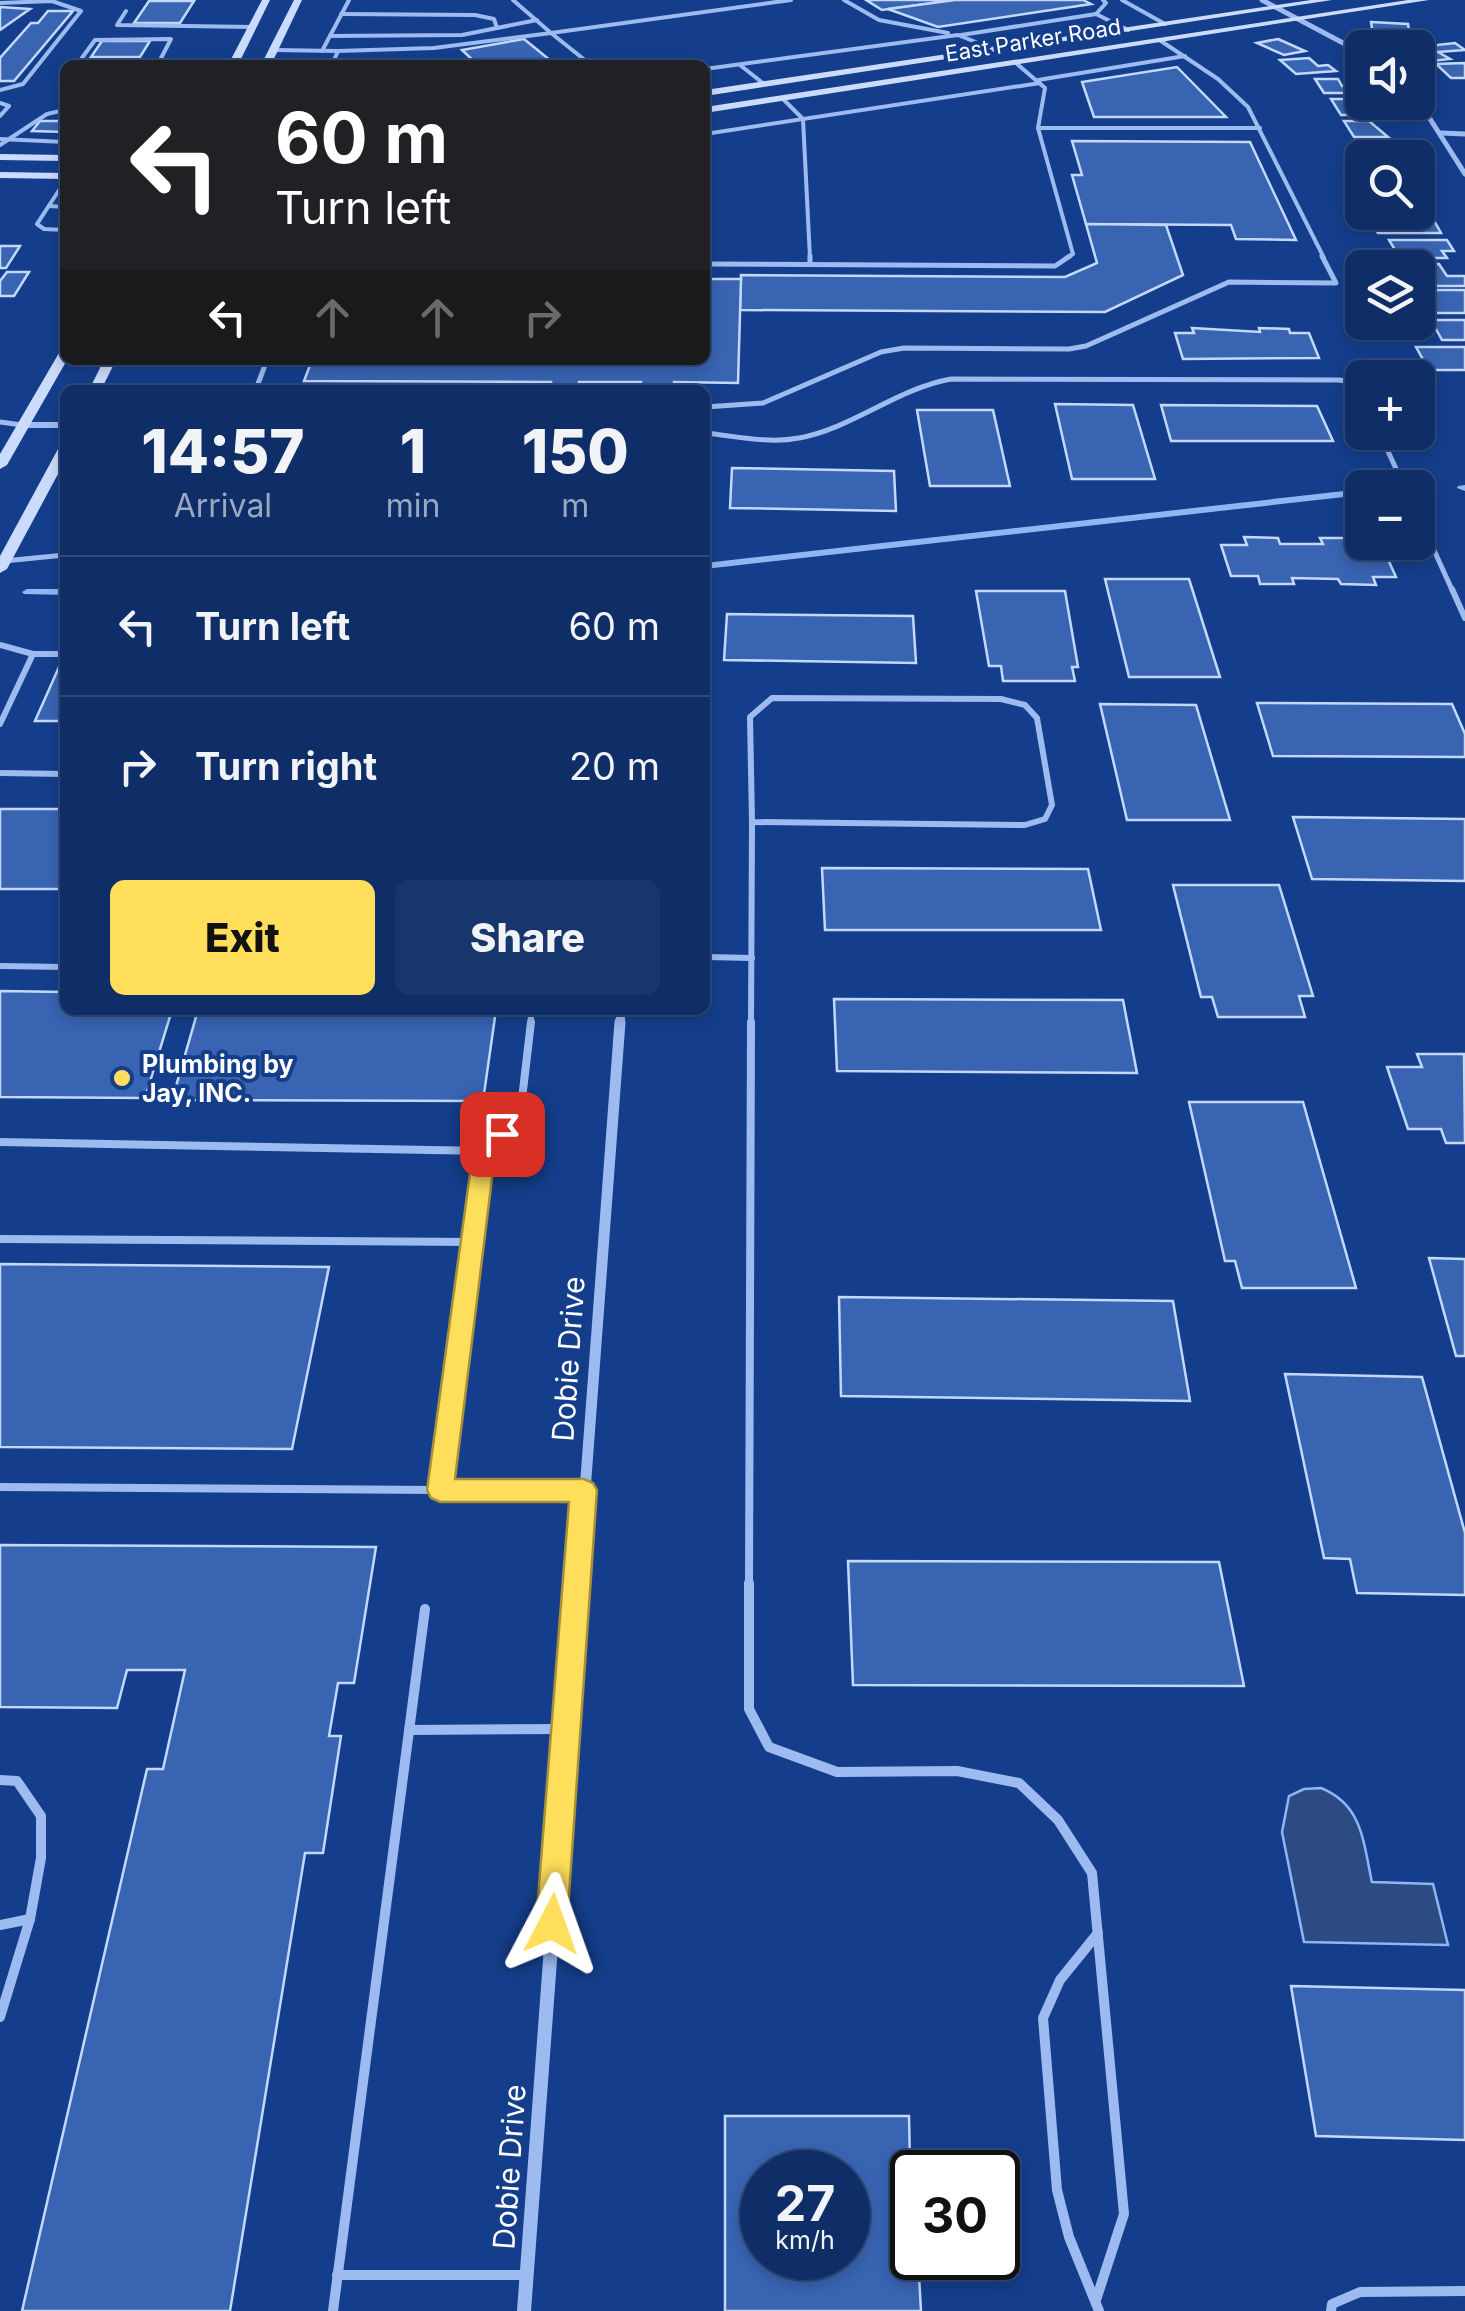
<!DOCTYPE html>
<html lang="en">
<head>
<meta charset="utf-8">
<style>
	:root { --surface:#0f2e68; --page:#18366e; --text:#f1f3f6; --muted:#9ba8c0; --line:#2f4a7c; --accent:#ffde5b }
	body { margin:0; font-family:Inter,sans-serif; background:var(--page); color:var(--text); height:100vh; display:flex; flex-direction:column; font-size:38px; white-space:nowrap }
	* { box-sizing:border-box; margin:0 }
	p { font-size:32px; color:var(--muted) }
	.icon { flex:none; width:55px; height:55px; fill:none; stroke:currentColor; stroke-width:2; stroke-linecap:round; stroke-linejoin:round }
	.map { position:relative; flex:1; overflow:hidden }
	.side { position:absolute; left:60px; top:385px; width:650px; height:630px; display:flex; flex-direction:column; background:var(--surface); border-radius:15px; box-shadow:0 5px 15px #0003,0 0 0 2px var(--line) }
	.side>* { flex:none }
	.top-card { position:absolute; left:60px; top:60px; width:650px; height:305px; border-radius:15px; box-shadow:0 5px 15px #0003,0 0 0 2px var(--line); background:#202124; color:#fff; overflow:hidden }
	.fabs { position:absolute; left:1345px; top:30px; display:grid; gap:20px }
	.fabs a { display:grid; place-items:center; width:90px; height:90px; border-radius:15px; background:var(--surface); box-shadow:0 5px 15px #0003,0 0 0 2px var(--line); font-size:50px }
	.speed { position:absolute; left:740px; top:2150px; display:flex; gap:20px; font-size:50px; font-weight:700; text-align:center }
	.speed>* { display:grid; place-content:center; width:130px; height:130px; border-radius:50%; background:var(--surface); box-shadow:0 5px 15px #0003,0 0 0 2px var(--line); line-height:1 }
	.speed small { font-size:25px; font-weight:400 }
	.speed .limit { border:5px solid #111; border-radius:15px; background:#fff; color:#111 }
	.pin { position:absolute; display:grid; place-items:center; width:85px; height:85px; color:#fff; margin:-42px; border-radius:20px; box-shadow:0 5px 15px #0006 }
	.me { position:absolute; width:110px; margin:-55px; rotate:4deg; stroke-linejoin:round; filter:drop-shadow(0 0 8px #0008) }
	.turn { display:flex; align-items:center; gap:35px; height:210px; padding:0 50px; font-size:45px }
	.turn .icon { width:130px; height:130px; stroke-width:2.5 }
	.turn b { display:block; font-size:70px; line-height:85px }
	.lanes { display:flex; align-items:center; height:95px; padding:0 50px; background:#0003; justify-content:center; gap:50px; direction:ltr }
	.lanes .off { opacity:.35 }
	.eta { display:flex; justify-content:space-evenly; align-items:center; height:170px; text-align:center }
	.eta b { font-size:60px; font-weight:800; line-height:70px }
	.action { display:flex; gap:20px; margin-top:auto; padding:20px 50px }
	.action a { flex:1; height:115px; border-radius:15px; background:var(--accent); color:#111; font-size:40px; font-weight:800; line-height:115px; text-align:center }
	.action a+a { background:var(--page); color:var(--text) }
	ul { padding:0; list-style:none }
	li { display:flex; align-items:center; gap:30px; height:140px; padding:0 50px; border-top:2px solid var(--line) }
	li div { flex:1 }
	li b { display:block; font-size:38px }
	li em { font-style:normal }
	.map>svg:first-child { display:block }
</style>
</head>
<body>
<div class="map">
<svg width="1465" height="2311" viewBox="0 0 1465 2311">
	<rect width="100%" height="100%" fill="#143e8b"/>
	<path fill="#2c4b85" stroke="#8fb5f3" stroke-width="2.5" d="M1321 1788C1363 1805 1363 1842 1372 1882L1433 1884 1448 1945 1304 1942 1282 1832 1289 1796 1304 1789Z"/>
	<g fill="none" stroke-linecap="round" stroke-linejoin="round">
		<g fill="#8fb5f3" fill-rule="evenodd">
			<path d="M1465 485V491L1457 488 1458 486Z"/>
			<path d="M1362 489V495L705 569V563Z"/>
			<path d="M27 589H65V595L24 594 22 592Z"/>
		</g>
	</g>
	<g fill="#3864b2" stroke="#c3d8fb" stroke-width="2.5" fill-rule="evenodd">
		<path d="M866 0H955L882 10Z"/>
		<path d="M955 0H1083L1091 4 938 27 888 9Z"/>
		<path d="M149 1H194L180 23H134Z"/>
		<path d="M0 7 30 9 0 30Z"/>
		<path d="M48 11H73L14 81H0V58L31 23H38Z"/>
		<path d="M1371 22 1408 24 1410 37 1373 35Z"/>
		<path d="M524 39 556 65H478L462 50Z"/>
		<path d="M1278 39 1305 51 1284 55 1257 43Z"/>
		<path d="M102 41H150L140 57H91Z"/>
		<path d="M1455 43 1465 50 1438 52 1450 59 1431 61 1418 53V48H1410Z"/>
		<path d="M1309 58 1318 66 1328 65 1336 71 1296 74 1280 60Z"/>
		<path d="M1465 63V78H1451L1436 64Z"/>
		<path d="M1177 67 1226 117H1094L1082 82Z"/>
		<path d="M1315 79H1338L1342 86H1352L1357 93H1324Z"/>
		<path d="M1331 99H1356L1361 107H1370L1375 115H1341Z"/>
		<path d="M40 121H65V132L32 131Z"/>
		<path d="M1344 121H1369L1388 137H1354Z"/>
		<path d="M1072 141 1250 142 1296 240 1236 239 1231 225 1086 224 1072 175H1082Z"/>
		<path d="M1355 142H1385L1395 158H1365Z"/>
		<path d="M1364 214 1433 219 1441 233H1378Z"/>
		<path d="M1086 224 1166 225 1183 275 1105 312 740 310 741 275 1065 277 1097 263Z"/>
		<path d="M1389 240H1447L1454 251H1442L1447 258H1400Z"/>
		<path d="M0 246H20L6 268H0Z"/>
		<path d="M1404 264H1439L1447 276H1465V286H1418V268H1406Z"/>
		<path d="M7 272H29L14 296H0V281Z"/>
		<path d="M705 279H741L738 383 674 382V390H641V382H579L577 390H549L551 382 304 381 312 360H705Z"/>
		<path d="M1419 290H1465V313H1432Z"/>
		<path d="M1431 320H1465V340H1442Z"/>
		<path d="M1192 328 1260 332 1259 328 1289 329 1290 333H1309L1319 358 1183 359 1175 333H1194Z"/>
		<path d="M1416 347H1465V370H1429Z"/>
		<path d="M1055 404 1133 405 1155 479H1072Z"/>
		<path d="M1161 405 1317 406 1333 441H1171Z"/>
		<path d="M917 410H993L1010 486H930Z"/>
		<path d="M732 468 894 471 896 511 730 508Z"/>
		<path d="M1244 537 1278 538 1280 544H1323L1320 538H1354L1357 545 1382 546 1396 577H1373L1376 585 1341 584 1338 579 1292 578 1294 584H1260L1258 576H1231L1221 545H1247Z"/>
		<path d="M1105 579H1189L1220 677H1129Z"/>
		<path d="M976 591H1065L1078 667H1072L1075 681H1003L1001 666H989Z"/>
		<path d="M727 614 913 616 916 663 724 660Z"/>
		<path d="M59 667H65V721H35Z"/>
		<path d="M1257 703 1452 704 1465 734V757L1273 756Z"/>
		<path d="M1100 704 1196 705 1230 820H1127Z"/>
		<rect x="0" y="809" width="65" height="80"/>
		<path d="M1293 817 1465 819V881L1312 879Z"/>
		<path d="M822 868 1088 869 1101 930H825Z"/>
		<path d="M1173 885H1279L1313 996H1299L1305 1017H1218L1212 997H1201Z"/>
		<path d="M0 991 65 992V1010H172L145 1098 0 1097Z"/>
		<path d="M834 999 1123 1000 1137 1073 837 1071Z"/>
		<path d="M198 1010H496L483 1101 172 1100Z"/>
		<path d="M1417 1054H1464L1465 1143H1446L1441 1129H1408L1387 1067H1422Z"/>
		<path d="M1189 1102H1303L1356 1288H1242L1235 1261H1225Z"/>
		<path d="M1429 1258 1465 1259V1356H1456Z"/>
		<path d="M0 1264 329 1267 292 1449 0 1447Z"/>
		<path d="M839 1297 1173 1301 1190 1401 841 1396Z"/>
		<path d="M1285 1374 1422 1377 1465 1533V1595L1357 1593 1350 1559 1324 1558Z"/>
		<path d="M0 1545 376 1547 354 1683H338L329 1736H341L323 1853H305L230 2311H22L147 1769H163L185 1670H127L117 1708 0 1707Z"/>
		<path d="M848 1561 1219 1562 1244 1686 853 1685Z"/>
		<path d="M1291 1986 1465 1990V2140L1316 2136Z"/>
		<path d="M725 2116H909L912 2258H918L921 2311H725ZM762 2172H848V2258H762Z"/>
	</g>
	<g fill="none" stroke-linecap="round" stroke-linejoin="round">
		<g stroke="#9dbbf0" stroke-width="4">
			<path d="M844 0 879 20 948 33"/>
			<path d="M1122 0 1165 24"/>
			<path d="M0 3 52 1 81 11 23 84 0 90"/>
			<path d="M126 11 117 25 253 27"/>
			<path d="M341 14 475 15 494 19 497 28"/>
			<path d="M1096 14 1128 30"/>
			<path d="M551 33 791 0"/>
			<path d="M551 33 591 65"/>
			<path d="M961 35 1096 14 1106 3 1103 0"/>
			<path d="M330 36 462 35 537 20"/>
			<path d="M1161 41 1218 79 1248 107 1324 258"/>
			<path d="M274 50 338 51 332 65"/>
			<path d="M322 51 349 0"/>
			<path d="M338 51 434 48 551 33 513 0"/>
			<path d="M159 62 171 39 95 40 79 62 191 65"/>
			<path d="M1016 63 1045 88 1038 128 1073 254 1066 258"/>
			<path d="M740 65 764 84"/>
			<path d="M705 69 958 35 996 50"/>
			<path d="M1038 80 1185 56"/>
			<path d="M782 98 803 119 810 258"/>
			<path d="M0 103 9 106 0 116"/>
			<path d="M1038 128H1260"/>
			<path d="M705 134 1040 83"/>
			<path d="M0 139 65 142"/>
			<path d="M0 145 47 114 65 110"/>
			<path d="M65 181 37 224 44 229 65 230"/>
			<path d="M49 206 65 207"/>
		</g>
		<g stroke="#9dbbf0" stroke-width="5">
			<path d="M810 256V264"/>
			<path d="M705 264 1055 266 1070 256"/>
			<path d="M267 360 256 389 302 390"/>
			<path d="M705 407 763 403 881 352 904 348 1069 349 1086 346 1229 282 1336 283 1322 256"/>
			<path d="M0 422 22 425"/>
			<path d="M1379 432 1405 488"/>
			<path d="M705 433C735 436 768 444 799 438 853 428 896 389 951 379L1339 380 1352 382 1362 396"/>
			<path d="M1418 515 1453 592"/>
			<path d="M4 561 65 555"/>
		</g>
		<g stroke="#9dbbf0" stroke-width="6">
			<path d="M1452 589 1465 618"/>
			<path d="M0 645 33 654"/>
			<path d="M772 698 1001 699 1025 705 1037 718 1052 805 1045 819 1025 825 752 822 750 717Z"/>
			<path d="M0 724 33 654H65"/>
			<path d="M0 773 65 774"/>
			<path d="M705 957 752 958"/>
			<path d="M0 966 65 967"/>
			<path d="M530 1024 532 1010"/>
			<path d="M751 1024 752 822"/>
		</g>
		<g stroke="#9dbbf0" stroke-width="8">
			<path d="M0 1142 485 1151"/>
			<path d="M0 1239 473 1242"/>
			<path d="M0 1487 583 1491"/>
			<path d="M440 1491 485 1151 520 1116 531 1022"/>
			<path d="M749 1585 751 1022"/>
		</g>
		<g stroke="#9dbbf0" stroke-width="10">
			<path d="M749 1583V1709L769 1747 837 1772 957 1771 1019 1783 1058 1820 1092 1873 1124 2214 1096 2300"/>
			<path d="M409 1730 565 1729"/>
			<path d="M0 1780 17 1781 41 1816V1858L30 1919 0 1925"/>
			<path d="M1098 1933 1060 1980 1043 2018 1057 2190 1069 2237 1099 2311"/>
			<path d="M0 2017 30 1919"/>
			<path d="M337 2275H528"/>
			<path d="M333 2311 425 1609"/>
			<path d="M1331 2311 1332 2304 1360 2292 1465 2291"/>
		</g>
		<g stroke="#9dbbf0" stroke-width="5">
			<path d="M1262 0 1362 53"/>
			<path d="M1418 100 1465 174"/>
			<path d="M1441 133 1465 134"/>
		</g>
		<path stroke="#9dbbf0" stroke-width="6" d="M22 425H65"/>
		<path stroke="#9dbbf0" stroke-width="9" d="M620 1024 621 1010"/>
		<path stroke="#9dbbf0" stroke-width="11" d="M578 1585 620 1022"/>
		<path stroke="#9dbbf0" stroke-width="14" d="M524 2311 578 1583"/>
		<g fill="#cbdbfb" fill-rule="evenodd">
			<path d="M262 0H270L238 65H228Z"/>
			<path d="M294 0H302L271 65H261Z"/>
			<path d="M1311 0H1332L705 96V90Z"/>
			<path d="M1408 0H1429L705 113V107Z"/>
			<path d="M0 154 65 155V161L0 160Z"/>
			<path d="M0 172 65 173V179L0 178Z"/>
			<path d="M65 349 67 360 7 465 0 469V454L59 353Z"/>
			<path d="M104 360H116L101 390H89Z"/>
			<path d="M65 445V461L7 569 0 573V556L58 449Z"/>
		</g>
	</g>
	<path fill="#ffde5b" stroke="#a6903b" stroke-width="2.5" d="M502 1125 513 1134 495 1154 455 1479H584L593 1483 597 1490 567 1924 563 1935 552 1940 541 1935 536 1924 569 1502H440L431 1498 427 1490 473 1151 494 1128Z"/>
	<circle fill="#ffde5b" stroke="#143e8b" stroke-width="4" cx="122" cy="1078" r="10"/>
	<g text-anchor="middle" stroke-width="8" stroke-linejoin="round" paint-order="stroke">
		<g font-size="22" fill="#fff" stroke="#143e8b">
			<text transform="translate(1033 40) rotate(-9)" y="8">East Parker Road</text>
		</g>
		<g font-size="25" font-weight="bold" fill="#fff" stroke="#143e8b" text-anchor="start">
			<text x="142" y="1073">Plumbing by<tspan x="142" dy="29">Jay, INC.</tspan></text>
		</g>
		<g font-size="30" fill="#fff" stroke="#143e8b">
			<text transform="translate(569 1359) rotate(-86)" y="10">Dobie Drive</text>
			<text transform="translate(510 2167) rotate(-86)" y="10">Dobie Drive</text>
		</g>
	</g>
</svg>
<div class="fabs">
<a><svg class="icon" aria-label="sound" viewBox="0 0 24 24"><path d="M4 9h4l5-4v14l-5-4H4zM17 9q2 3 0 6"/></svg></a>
<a><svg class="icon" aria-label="search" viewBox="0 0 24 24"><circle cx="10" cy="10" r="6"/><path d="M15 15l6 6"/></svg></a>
<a><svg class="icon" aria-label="layers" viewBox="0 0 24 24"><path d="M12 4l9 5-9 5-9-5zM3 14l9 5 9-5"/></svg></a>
<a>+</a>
<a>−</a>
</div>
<div class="speed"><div>27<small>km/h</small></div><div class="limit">30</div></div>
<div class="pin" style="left:502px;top:1134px;background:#d93025"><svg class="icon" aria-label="arrive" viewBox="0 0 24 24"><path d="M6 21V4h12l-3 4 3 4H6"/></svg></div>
<svg class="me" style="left:552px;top:1924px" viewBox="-20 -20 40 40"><path d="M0-17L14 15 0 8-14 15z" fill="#ffde5b" stroke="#fff" stroke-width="4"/></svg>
<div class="top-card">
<div class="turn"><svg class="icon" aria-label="left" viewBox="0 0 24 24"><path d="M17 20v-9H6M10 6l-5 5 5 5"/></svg><div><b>60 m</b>Turn left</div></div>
<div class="lanes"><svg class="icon" aria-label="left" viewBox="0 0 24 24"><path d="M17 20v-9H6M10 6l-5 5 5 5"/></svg><svg class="icon off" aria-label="ahead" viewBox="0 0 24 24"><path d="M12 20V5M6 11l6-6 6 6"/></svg><svg class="icon off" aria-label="ahead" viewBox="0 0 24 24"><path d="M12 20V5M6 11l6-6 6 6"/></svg><svg class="icon off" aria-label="right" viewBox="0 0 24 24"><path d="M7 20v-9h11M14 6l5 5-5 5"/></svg></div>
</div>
<section class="side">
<div class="eta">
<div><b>14:57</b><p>Arrival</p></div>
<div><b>1</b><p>min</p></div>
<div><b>150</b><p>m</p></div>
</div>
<ul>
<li><svg class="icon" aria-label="left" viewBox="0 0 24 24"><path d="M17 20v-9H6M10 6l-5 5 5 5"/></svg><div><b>Turn left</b></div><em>60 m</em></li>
<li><svg class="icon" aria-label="right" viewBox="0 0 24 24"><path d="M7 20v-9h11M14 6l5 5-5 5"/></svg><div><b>Turn right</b></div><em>20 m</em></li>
</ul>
<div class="action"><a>Exit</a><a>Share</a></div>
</section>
</div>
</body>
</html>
